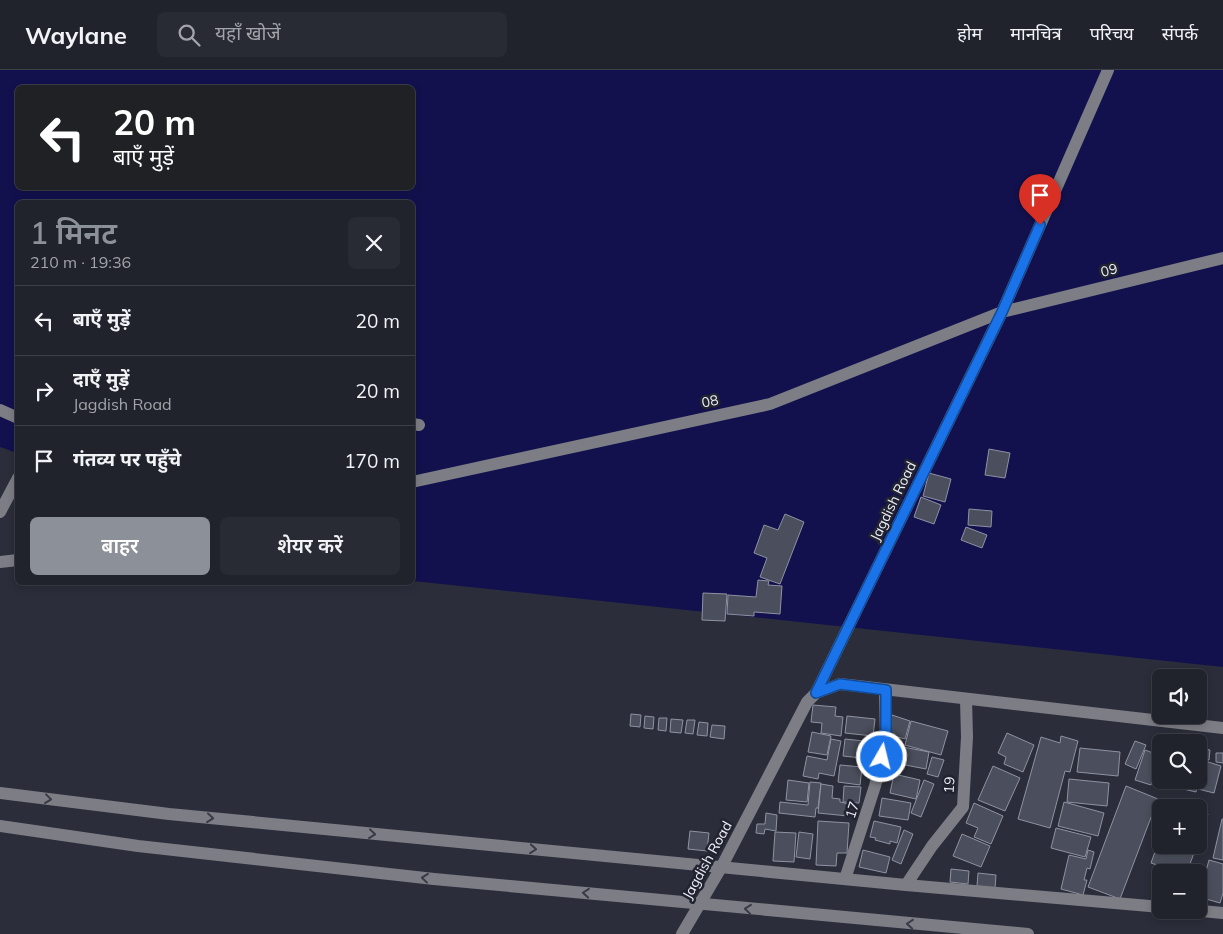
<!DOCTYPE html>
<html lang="hi">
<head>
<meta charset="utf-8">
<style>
	:root { --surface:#20222c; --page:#282a34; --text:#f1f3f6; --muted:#a2a4a9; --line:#3d3f48; --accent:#8c9099 }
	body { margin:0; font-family:Mulish,"Noto Sans Devanagari",sans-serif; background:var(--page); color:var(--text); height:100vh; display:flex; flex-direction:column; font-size:19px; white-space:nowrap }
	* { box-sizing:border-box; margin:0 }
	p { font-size:16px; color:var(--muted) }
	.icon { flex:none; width:28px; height:28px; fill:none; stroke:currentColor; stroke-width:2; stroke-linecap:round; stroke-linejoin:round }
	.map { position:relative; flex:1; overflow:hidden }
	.details { position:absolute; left:15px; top:130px; width:400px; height:385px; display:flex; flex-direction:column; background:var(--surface); border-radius:8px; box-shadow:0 2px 8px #0003,0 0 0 1px var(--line) }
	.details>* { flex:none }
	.banner { position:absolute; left:15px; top:15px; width:400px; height:105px; border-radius:8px; box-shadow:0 2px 8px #0003,0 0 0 1px var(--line); background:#202124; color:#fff; overflow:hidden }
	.fabs { position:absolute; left:1152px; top:599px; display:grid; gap:10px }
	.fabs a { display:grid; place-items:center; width:55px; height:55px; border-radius:8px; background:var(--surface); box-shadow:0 2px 8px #0003,0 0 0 1px var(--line); font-size:25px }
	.pin { position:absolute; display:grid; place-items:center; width:42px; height:42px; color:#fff; margin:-51px -21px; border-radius:50% 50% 50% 0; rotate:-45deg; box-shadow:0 0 5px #0007 }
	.pin .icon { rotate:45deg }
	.me { position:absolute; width:55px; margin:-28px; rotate:8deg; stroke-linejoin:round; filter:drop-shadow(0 0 4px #0008) }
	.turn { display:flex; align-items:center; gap:18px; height:105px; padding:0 15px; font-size:22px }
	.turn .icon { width:65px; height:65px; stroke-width:2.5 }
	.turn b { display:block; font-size:35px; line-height:42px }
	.round { display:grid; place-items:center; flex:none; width:52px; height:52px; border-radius:8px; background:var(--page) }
	.summary { display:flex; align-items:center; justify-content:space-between; height:85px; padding:0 15px }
	h1 { font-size:30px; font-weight:600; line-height:38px; color:var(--accent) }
	.cta { display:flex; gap:10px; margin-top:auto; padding:10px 15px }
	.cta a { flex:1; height:58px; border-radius:8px; background:var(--accent); color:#fff; font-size:20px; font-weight:600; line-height:58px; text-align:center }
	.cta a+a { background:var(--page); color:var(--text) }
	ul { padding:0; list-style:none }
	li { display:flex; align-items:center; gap:15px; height:70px; padding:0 15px; border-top:1px solid var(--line) }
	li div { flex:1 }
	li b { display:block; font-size:19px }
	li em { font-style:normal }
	header { display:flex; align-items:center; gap:30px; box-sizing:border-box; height:70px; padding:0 25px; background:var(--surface); border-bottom:1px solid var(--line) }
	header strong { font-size:24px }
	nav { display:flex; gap:28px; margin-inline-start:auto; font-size:18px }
	.search { width:350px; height:45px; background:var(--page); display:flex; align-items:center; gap:12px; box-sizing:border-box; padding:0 18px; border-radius:8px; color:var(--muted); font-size:19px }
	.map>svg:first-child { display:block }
</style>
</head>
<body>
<header>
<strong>Waylane</strong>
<div class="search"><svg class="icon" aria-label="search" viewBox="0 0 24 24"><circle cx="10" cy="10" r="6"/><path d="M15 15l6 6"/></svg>यहाँ खोजें</div>
<nav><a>होम</a><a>मानचित्र</a><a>परिचय</a><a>संपर्क</a></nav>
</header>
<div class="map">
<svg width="1223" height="864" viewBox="0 0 1223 864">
	<rect width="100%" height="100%" fill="#2b2e3a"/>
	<path fill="#12114e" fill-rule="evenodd" d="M0 0H1223V597L413 511 412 132H18L17 383 0 377ZM18 18H412V118H18Z"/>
	<g fill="#4b4e5c" stroke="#8f92a1">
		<path d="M989 379 1010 383 1005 408 985 405Z"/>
		<path d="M929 403 951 409 945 432 923 426Z"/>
		<path d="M921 427 941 435 934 454 914 447Z"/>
		<path d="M969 439 992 441 991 457 968 455Z"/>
		<path d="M785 444 804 452 780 514 760 507 767 488 754 483 764 455 778 460Z"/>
		<path d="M966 457 987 465 982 478 961 470Z"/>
		<path d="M758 510 769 511 768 515 782 516 780 544 754 542V546L727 544 728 525 756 527Z"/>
		<path d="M703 523 727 524 725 551 702 550Z"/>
		<path d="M813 635 836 637 835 646 843 647 841 666 821 663 822 653 811 652Z"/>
		<path d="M631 644 641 645 640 657 630 656Z"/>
		<path d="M892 645 910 651 905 669 887 664Z"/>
		<path d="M645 646 654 647 653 659 644 658Z"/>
		<path d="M847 646 875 649 873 666 845 663Z"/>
		<path d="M659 648H667L666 661 658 660Z"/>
		<path d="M671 649 683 650 681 663 670 662Z"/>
		<path d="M687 650H695L693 664 685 663Z"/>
		<path d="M911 651 948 661 941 685 905 675Z"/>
		<path d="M699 652 708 653 707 666 697 665Z"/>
		<path d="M712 655 725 656 724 669 710 667Z"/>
		<path d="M812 662 831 666 827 685 808 682Z"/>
		<path d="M1007 663 1034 675 1023 702 1004 694 1006 687 998 683Z"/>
		<path d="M1061 666 1078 671 1070 702 1065 701 1050 758 1018 749 1041 667 1060 673Z"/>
		<path d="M831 669 841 671 834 706 819 703 818 709 803 706 807 686 827 690Z"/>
		<path d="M845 669 873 672 871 689 843 686Z"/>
		<path d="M1135 671 1146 675 1136 699 1125 694Z"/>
		<path d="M898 676 929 682 926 699 895 693Z"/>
		<path d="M1080 678 1120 682 1118 706 1077 702Z"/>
		<path d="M1199 678 1210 680 1209 690 1199 689Z"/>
		<path d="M1145 680 1161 686 1151 715 1135 710Z"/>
		<path d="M1216 683H1223V693L1216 692Z"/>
		<path d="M932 687 944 690 938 707 927 704Z"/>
		<path d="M1205 691 1221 696 1214 723 1198 719Z"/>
		<path d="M1161 693V710H1176L1174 719 1156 715Z"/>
		<path d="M840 695 862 697 860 715 838 712Z"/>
		<path d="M993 696 1020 708 1005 741 978 730Z"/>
		<path d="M894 704 920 710 916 729 890 723Z"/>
		<path d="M1069 709 1109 713 1107 736 1067 732Z"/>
		<path d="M788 710 809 713 807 732 786 730Z"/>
		<path d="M924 710 934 714 921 747 911 743Z"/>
		<path d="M1181 710H1198L1196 722 1179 718Z"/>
		<path d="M810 712 821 713 818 738H816L815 747 779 743 780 732 808 735Z"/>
		<path d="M821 714 833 716 832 728 840 729V732L849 734 848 746 818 743Z"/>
		<path d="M844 716 861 717 859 733 843 732Z"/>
		<path d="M1126 716 1158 729 1120 829 1088 817Z"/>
		<path d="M882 728 911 733 908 750 879 746Z"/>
		<path d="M1174 731 1192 738H1171Z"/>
		<path d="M1064 732 1104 743 1098 766 1058 756Z"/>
		<path d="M974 733 1003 746 991 774 974 767 978 758 966 753Z"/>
		<path d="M1199 740 1208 744 1199 769Z"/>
		<path d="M766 743 777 745 776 761 765 759 764 764 756 763 757 754H765Z"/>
		<path d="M1222 749H1223V790L1213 788Z"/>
		<path d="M818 751 849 753 847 783H837L836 796 816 795Z"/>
		<path d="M874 751 901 757 897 773 890 771V774L875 770 876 768 870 767Z"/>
		<path d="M1056 758 1091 767 1085 787 1051 778Z"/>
		<path d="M904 760 913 764 901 794 892 790Z"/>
		<path d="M690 761 709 763 707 781 688 779Z"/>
		<path d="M775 762 796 763 794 792 773 791Z"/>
		<path d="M799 762 813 764 810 789 796 787Z"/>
		<path d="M962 764 990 776 981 797 953 786Z"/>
		<path d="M1161 765V775H1197L1187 802H1177L1151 793Z"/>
		<path d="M863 780 890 787 886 803 859 797Z"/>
		<path d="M1088 780 1094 782 1090 799 1087 798 1084 810H1087L1083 825 1061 819 1069 785 1086 789Z"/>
		<path d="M1209 790 1223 794V823L1220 833 1199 827Z"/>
		<path d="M951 799 969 801 968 814 950 812Z"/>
		<path d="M978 803 996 805 995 818 977 816Z"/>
	</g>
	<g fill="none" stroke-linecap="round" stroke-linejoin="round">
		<g stroke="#7d7e85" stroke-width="12">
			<path d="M0 340 18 348"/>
			<path d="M412 354 419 355"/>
			<path d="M412 412 770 334 1002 242 1223 188"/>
			<path d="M0 442 18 408"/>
			<path d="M0 492 18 490"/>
			<path d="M816 623 840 614 1223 658"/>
			<path d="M0 723 169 744 906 815 1161 837"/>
			<path d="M0 756 138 776 434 809 1028 864"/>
			<path d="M845 809 875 716 886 672 885 620"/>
			<path d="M906 815 932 776 963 737 967 667 966 629"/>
			<path d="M1191 840 1223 843"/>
			<path d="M682 864 722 796 807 632 816 623 1002 242 1108 0"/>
		</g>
	</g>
	<defs><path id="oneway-chevron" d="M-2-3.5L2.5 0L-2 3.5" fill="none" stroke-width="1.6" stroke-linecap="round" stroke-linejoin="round" transform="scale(1.25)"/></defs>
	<g stroke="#383a45">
		<use href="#oneway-chevron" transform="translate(48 729) rotate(7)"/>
		<use href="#oneway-chevron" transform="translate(210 748) rotate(6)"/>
		<use href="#oneway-chevron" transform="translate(372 764) rotate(6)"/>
		<use href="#oneway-chevron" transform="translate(533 779) rotate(5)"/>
		<use href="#oneway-chevron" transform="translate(425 808) rotate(-174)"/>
		<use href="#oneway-chevron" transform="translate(586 823) rotate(-175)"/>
		<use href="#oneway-chevron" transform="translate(748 839) rotate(-174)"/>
		<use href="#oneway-chevron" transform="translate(910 854) rotate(-175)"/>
	</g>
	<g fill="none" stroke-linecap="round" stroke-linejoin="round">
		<defs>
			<path id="route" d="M882 687 886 672V620L840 614 816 623 1002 242 1040 155"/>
		</defs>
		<use href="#route" stroke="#114b97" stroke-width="12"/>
		<use href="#route" stroke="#1a73e8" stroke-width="9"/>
	</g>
	<g text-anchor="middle" stroke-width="5" stroke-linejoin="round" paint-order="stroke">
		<g font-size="14" fill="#eef0f9" stroke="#212430">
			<text transform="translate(1109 200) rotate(-14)" y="5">09</text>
			<text transform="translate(710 331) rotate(-12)" y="5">08</text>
			<text transform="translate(893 431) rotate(-64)" y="5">Jagdish Road</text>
			<text transform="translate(949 715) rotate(-86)" y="5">19</text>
			<text transform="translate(852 740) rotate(-72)" y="5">17</text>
			<text transform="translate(707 790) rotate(-61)" y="5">Jagdish Road</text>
		</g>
	</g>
</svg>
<div class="fabs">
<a><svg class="icon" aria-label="sound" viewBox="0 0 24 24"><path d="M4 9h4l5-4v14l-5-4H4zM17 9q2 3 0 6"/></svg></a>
<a><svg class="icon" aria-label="search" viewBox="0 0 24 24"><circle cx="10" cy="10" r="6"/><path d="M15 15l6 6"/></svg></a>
<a>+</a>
<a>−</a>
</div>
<div class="pin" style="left:1040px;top:155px;background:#d93025"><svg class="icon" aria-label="arrive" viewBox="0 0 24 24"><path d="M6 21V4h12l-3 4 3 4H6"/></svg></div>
<svg class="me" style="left:882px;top:687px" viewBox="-20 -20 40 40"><circle r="17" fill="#1a73e8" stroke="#fff" stroke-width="3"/><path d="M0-11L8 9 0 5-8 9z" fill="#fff"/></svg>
<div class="banner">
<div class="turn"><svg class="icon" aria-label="left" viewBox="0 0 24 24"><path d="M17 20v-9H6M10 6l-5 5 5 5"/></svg><div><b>20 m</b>बाएँ मुड़ें</div></div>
</div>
<section class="details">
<div class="summary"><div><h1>1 मिनट</h1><p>210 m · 19:36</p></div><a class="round"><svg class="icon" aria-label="close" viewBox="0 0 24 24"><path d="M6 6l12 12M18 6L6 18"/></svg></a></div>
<ul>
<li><svg class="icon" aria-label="left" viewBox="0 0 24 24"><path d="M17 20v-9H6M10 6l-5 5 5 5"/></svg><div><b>बाएँ मुड़ें</b></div><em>20 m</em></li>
<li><svg class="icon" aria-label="right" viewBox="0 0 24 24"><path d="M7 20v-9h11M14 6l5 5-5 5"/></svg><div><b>दाएँ मुड़ें</b><p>Jagdish Road</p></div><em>20 m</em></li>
<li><svg class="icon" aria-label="arrive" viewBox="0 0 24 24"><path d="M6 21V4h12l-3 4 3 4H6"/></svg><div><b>गंतव्य पर पहुँचे</b></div><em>170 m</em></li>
</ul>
<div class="cta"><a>बाहर</a><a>शेयर करें</a></div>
</section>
</div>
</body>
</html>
